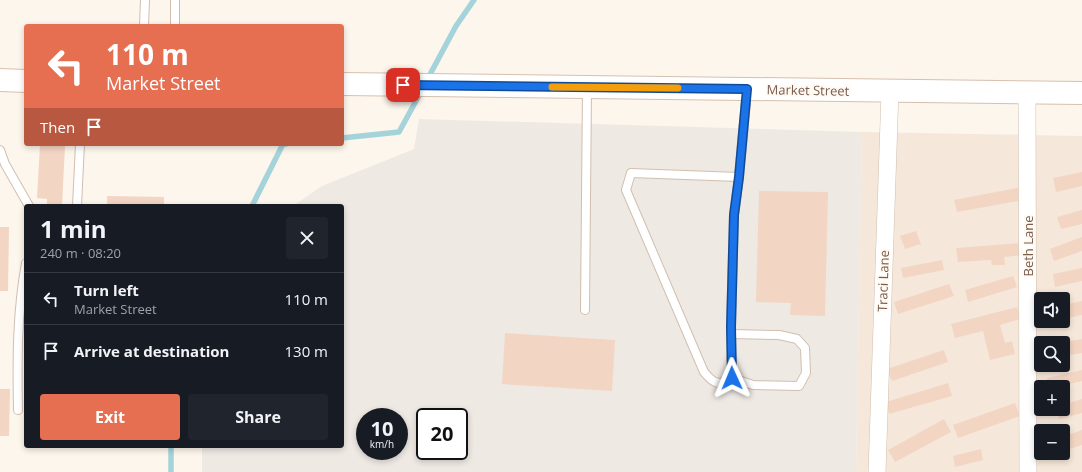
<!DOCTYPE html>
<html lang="en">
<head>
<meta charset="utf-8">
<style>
	:root { --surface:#171b24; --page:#20242c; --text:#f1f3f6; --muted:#9ea1a6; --line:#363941; --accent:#e76f51 }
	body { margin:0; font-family:"Open Sans",sans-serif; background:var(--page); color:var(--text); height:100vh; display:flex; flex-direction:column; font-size:15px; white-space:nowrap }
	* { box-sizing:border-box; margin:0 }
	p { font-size:13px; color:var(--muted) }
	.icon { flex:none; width:22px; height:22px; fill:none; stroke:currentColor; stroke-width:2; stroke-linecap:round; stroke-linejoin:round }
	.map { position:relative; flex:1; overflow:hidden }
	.sheet { position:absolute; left:24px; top:204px; width:320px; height:244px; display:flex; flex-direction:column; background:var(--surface); border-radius:4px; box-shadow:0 2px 6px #0003 }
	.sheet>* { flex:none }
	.hud { position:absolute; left:24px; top:24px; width:320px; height:122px; border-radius:4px; box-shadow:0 2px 6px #0003; background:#e76f51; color:#fff; overflow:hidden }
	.tools { position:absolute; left:1034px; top:292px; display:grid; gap:8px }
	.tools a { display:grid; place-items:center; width:36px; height:36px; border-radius:4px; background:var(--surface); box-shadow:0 2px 6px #0003; font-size:20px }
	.speed { position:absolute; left:356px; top:408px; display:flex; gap:8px; font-size:20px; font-weight:700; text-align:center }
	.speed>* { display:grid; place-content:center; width:52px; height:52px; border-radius:50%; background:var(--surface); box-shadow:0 2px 6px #0003; line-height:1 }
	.speed small { font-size:10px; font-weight:400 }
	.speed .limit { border:2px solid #111; border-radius:6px; background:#fff; color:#111 }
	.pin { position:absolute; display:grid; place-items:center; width:34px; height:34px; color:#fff; margin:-17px; border-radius:8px; box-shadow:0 2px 6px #0006 }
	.me { position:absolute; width:44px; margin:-22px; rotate:359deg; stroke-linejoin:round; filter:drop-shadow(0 0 3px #0008) }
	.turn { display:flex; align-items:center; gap:14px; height:84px; padding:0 16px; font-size:18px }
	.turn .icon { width:52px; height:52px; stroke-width:2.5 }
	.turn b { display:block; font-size:28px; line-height:34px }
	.then { display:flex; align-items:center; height:38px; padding:0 16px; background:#0003; gap:8px; font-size:15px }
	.round { display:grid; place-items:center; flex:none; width:42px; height:42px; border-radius:4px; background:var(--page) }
	.head { display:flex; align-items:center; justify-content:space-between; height:68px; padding:0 16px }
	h1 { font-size:24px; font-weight:700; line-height:30px }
	.button { display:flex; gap:8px; margin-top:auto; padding:8px 16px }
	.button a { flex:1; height:46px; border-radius:4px; background:var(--accent); color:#fff; font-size:16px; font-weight:700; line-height:46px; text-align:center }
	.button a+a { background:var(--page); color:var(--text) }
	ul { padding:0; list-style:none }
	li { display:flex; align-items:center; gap:12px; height:52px; padding:0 16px; border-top:1px solid var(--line) }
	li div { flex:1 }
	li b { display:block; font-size:15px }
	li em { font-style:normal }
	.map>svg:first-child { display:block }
</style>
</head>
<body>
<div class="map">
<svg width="1082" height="472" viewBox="0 0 1082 472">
	<rect width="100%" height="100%" fill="#fdf6ec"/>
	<path fill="#f5e8da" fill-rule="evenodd" d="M862 132 1082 136V472H856ZM1041 299H1063V321H1041ZM1041 343H1063V365H1041ZM1041 387H1063V409H1041ZM1041 431H1063V453H1041Z"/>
	<path fill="#efe9e4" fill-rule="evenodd" d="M419 119 862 132 856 472H202V446H342V206H293L322 186 414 149ZM365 417H399V451H365ZM425 417H459V451H425Z"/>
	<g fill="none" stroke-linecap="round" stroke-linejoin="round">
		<g stroke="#a5d3da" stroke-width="5.5">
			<path d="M427 80 456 26 474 0"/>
			<path d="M342 138 399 132 422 90"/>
			<path d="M252 206 283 144H286"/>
			<path d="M171 446V472"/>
		</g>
	</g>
	<g fill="#f3d5c3">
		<path d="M40 145 65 146 62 206H47V199L37 198Z"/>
		<path d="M1082 172V186L1056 192 1053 178Z"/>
		<path d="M1022 187 1024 200 957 212 954 200Z"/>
		<path d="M759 191 828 192 825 316 790 315 791 303 756 302Z"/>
		<path d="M107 196 164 197V206H107Z"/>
		<path d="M1082 210V224L1061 229 1057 217Z"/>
		<path d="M0 227H9L8 291H0Z"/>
		<path d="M916 231 921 244 905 249 900 236Z"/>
		<path d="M1082 237V251L1054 261 1050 249Z"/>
		<path d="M1022 243 1023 255 1004 257 1005 265H992L991 260 958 262 956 248Z"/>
		<path d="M942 260 944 270 903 278 901 268Z"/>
		<path d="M1082 268V281L1055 287 1053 274Z"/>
		<path d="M1013 276 1017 287 968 302 965 290Z"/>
		<path d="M949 284 954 296 898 314 894 302Z"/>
		<path d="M1082 301V315L1063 319V305Z"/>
		<path d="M1017 307 1020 319 1000 325 1005 343 1012 341 1015 354 990 360 983 331 955 338 951 324Z"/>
		<path d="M505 333 615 340 612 391 502 384Z"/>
		<path d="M1082 339V353L1063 356V342Z"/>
		<path d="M944 350 948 362 892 381 887 369Z"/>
		<path d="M1082 370V381L1056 387H1049L1047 378Z"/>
		<path d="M948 383 952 396 889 414 886 402Z"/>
		<path d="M0 389H10L9 436H0Z"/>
		<path d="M1082 399V413L1059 419 1056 409H1063V405Z"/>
		<path d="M1015 403 1020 416 958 438 953 425Z"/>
		<path d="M944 419 951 432 895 462 888 450Z"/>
		<path d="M1082 430V445L1063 451V437Z"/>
		<path d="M981 449 983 460 955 467 953 456Z"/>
	</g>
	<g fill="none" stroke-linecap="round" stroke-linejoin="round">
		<defs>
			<g id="lane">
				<path d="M175 0V26"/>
				<path d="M144 26 145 0"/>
				<path d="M0 150 5 164 29 206"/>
				<path d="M77 206 80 144"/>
				<path d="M585 310 587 88"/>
				<path d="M731 334 779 335 797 339 805 348 806 373 799 386 753 385 732 378"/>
				<path d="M732 378C718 386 714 384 704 372L626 190 631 173 739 177"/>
				<path d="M732 378 731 327 734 215 739 177 747 90"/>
				<path d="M18 410C17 360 17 312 26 263"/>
			</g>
			<g id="street">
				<path d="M1027 92 1028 472"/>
				<path d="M877 472 890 91"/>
			</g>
			<g id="secondary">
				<path d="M0 80 26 81"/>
				<path d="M342 84 1082 93"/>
			</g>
		</defs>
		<use href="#lane" stroke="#d1beb0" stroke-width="10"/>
		<use href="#street" stroke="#d1beb0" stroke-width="18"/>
		<use href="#secondary" stroke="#d6c0b0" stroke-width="24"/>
		<use href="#lane" stroke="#fff" stroke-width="8"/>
		<use href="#street" stroke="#fff" stroke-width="17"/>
		<use href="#secondary" stroke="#fff" stroke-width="22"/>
	</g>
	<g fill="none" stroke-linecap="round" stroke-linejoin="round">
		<defs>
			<path id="route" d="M403 85 747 89 739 177 734 215 731 327 732 378"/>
		</defs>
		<use href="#route" stroke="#114b97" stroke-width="10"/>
		<use href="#route" stroke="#1a73e8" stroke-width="7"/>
		<path stroke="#f59e0b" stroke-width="7" d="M552 87 678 88"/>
	</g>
	<g text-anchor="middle" stroke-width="4" stroke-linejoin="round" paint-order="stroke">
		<g font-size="13" fill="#7a5c4d" stroke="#fffaf3">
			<text transform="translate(808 90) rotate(1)" y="5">Market Street</text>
			<text transform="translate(1028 246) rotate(-90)" y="5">Beth Lane</text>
			<text transform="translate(883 281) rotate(-88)" y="5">Traci Lane</text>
		</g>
	</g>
</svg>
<div class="tools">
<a><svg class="icon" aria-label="sound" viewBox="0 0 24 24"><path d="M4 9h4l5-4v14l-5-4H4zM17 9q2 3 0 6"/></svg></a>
<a><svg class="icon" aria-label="search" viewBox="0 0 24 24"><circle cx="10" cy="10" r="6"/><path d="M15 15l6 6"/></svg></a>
<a>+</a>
<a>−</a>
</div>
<div class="speed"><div>10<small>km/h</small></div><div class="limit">20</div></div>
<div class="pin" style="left:403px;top:85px;background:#d93025"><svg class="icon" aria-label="arrive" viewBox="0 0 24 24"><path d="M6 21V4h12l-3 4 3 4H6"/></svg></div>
<svg class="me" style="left:732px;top:378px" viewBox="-20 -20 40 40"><path d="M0-17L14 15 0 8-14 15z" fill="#1a73e8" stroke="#fff" stroke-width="4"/></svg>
<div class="hud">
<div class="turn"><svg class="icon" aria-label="left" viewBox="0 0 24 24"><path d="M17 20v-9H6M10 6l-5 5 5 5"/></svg><div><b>110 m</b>Market Street</div></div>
<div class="then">Then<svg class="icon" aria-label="arrive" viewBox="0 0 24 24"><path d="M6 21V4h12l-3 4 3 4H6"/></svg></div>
</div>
<section class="sheet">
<div class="head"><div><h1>1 min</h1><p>240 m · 08:20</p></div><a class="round"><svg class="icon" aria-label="close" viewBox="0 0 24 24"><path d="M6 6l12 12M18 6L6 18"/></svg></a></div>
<ul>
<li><svg class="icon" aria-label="left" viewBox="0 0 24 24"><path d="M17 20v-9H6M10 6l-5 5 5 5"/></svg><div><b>Turn left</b><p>Market Street</p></div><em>110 m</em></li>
<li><svg class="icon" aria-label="arrive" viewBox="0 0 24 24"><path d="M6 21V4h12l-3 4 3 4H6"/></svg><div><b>Arrive at destination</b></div><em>130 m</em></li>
</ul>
<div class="button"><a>Exit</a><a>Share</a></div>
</section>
</div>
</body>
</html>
